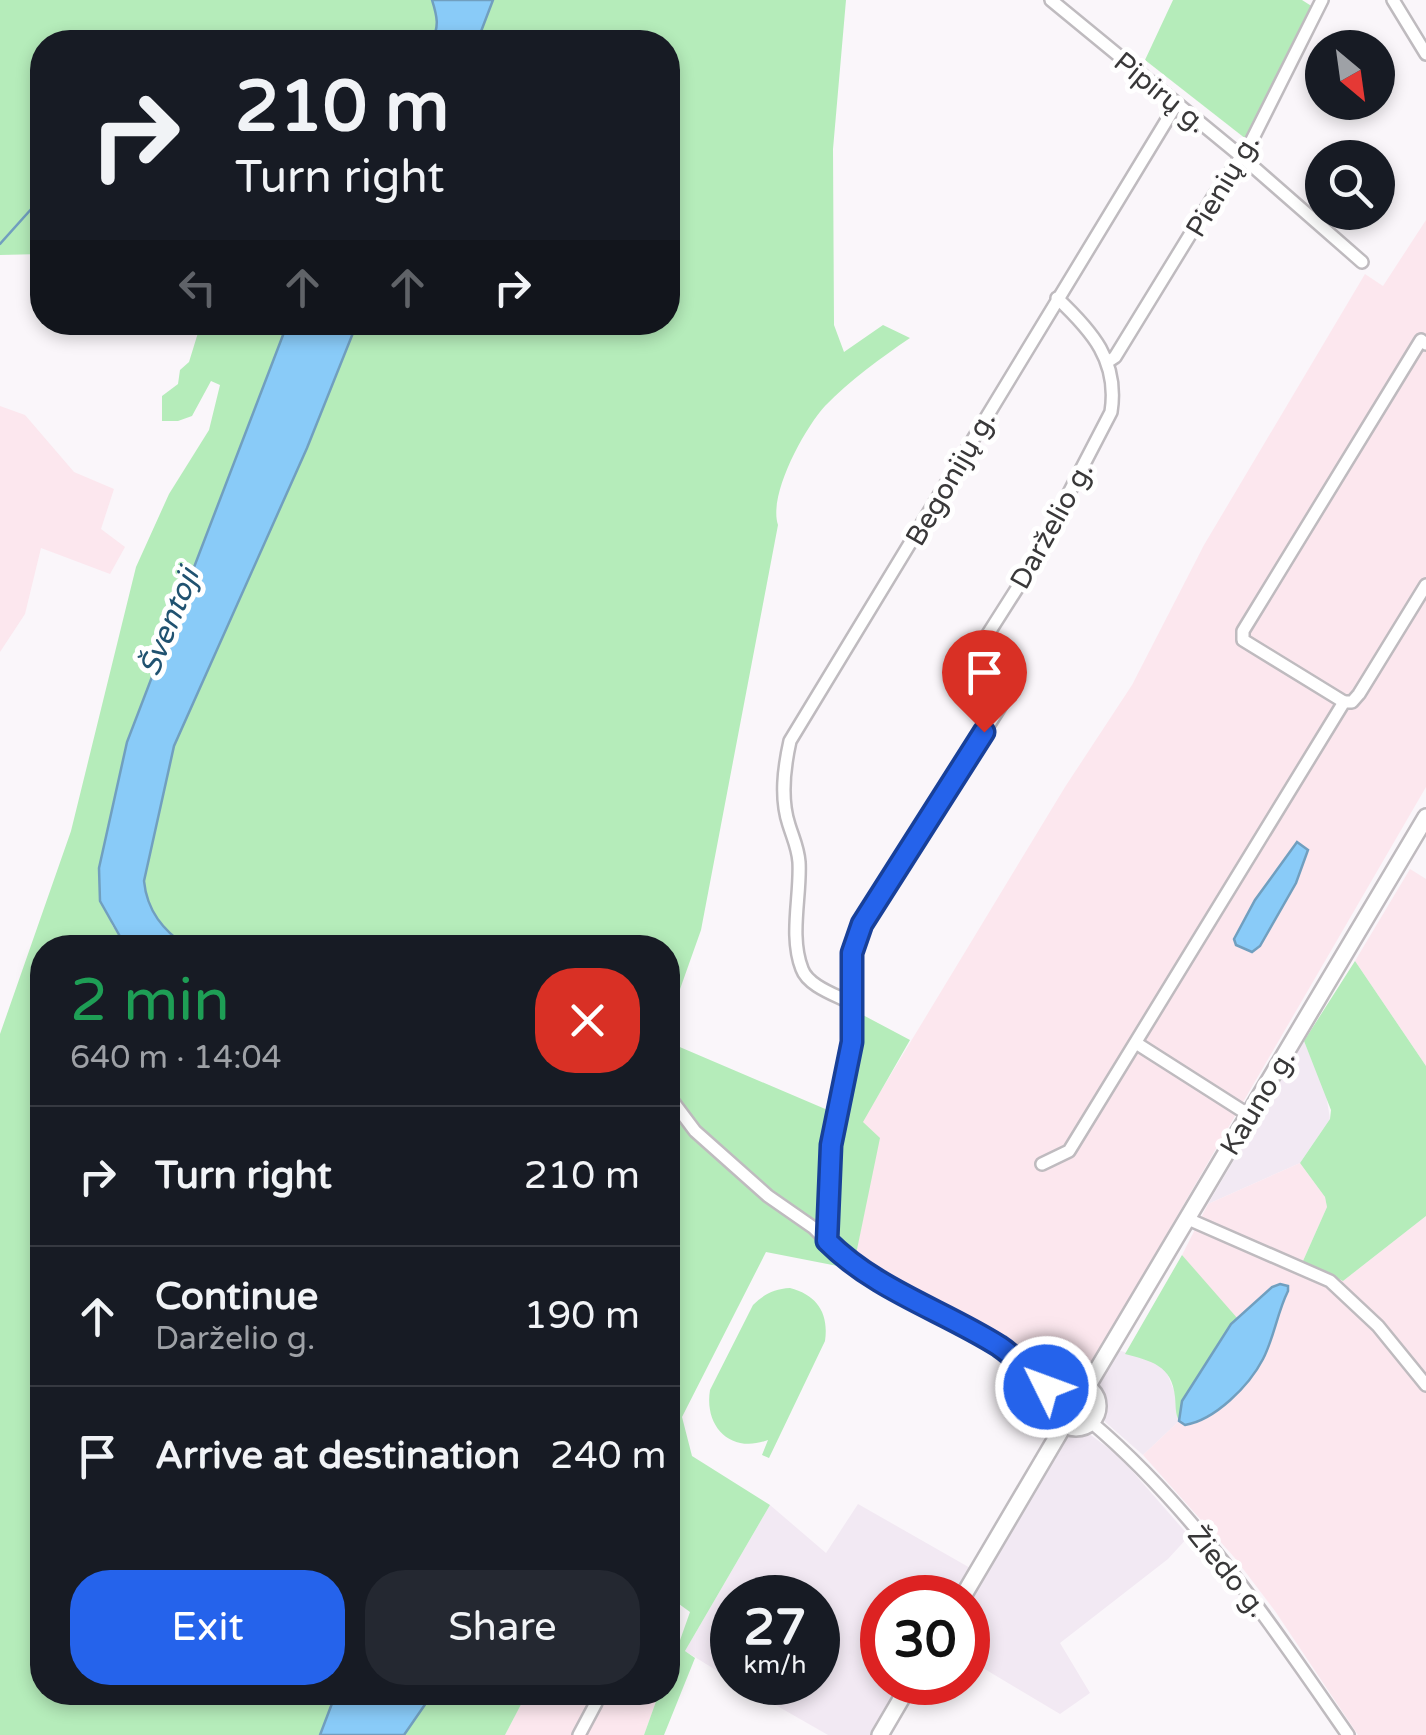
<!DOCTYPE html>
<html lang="en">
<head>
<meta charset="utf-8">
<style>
	:root { --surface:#171b24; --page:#242831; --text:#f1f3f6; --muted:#9ea1a6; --line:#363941; --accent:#2563eb }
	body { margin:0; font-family:"Varela Round",sans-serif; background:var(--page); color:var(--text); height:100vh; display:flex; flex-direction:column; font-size:38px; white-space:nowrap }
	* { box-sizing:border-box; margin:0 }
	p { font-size:32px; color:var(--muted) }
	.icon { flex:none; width:55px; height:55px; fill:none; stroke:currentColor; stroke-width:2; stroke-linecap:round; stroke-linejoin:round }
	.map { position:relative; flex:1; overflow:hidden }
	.side { position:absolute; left:30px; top:935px; width:650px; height:770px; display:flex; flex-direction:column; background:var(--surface); border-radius:40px; box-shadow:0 5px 15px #0003 }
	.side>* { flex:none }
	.hud { position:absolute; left:30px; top:30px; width:650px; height:305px; border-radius:40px; box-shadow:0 5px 15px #0003; background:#171b24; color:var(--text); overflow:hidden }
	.needle { width:65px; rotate:151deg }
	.tools { position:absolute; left:1305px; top:30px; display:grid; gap:20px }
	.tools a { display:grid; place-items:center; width:90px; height:90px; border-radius:50%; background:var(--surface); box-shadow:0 5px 15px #0003; font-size:50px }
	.speed { position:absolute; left:710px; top:1575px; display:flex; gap:20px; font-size:50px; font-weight:700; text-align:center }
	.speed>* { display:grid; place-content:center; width:130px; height:130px; border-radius:50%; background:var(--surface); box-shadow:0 5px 15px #0003; line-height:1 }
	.speed small { font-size:25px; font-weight:400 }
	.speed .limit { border:15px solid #d22; background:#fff; color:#111 }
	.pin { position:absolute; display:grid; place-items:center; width:85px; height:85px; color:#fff; margin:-102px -42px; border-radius:50% 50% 50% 0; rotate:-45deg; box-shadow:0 0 10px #0007 }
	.pin .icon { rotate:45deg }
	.me { position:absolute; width:110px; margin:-55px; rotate:312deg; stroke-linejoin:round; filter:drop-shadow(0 0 8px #0008) }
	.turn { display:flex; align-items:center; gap:35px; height:210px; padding:0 40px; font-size:45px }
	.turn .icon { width:130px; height:130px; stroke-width:2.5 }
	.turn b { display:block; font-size:70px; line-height:85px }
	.lanes { display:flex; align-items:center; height:95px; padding:0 40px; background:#0003; justify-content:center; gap:50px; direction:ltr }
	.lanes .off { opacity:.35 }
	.round { display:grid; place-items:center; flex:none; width:105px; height:105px; border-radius:40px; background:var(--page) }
	.head { display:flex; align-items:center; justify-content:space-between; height:170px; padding:0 40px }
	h1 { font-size:60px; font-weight:600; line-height:75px; color:#1e9e55 }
	.cta { display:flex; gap:20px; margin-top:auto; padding:20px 40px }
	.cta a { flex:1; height:115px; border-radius:40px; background:var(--accent); color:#fff; font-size:40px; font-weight:600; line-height:115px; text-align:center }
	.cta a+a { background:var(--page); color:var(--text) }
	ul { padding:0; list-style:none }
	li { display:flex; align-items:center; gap:30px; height:140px; padding:0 40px; border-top:2px solid var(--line) }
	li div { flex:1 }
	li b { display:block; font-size:38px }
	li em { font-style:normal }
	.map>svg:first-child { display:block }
</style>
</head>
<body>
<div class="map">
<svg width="1426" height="1735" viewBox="0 0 1426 1735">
	<rect width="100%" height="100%" fill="#faf6fa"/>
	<g fill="#f2e9f3">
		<path d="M1304 1041 1326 1094 1330 1119 1300 1163 1208 1204Z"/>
		<path d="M1118 1350 1159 1363 1166 1371 1175 1393 1179 1421 1143 1455 1102 1419 1098 1386Z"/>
		<path d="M1079 1432 1088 1433 1119 1456 1189 1536 1168 1559 1060 1643 1090 1693 1060 1714 968 1659V1602L1059 1448 1068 1436Z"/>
		<path d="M858 1504 972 1569 955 1597 882 1598V1682L904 1683 873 1735H828L737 1683 818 1682V1598H732V1680L685 1651 770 1505 826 1553Z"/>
	</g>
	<g fill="#fce7ee">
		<path d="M1426 220V787L1083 1378 1064 1383 1050 1399 1024 1386 1003 1357 853 1269 879 1138 862 1122 1065 787 1132 685 1204 545 1365 274 1383 286Z"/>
		<path d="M0 406 25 415 74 472 114 489 101 529 125 547 110 574 41 548 25 614 0 652Z"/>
		<path d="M1410 869 1426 879V1066L1355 961Z"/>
		<path d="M1300 1163 1325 1197 1327 1207 1303 1261 1343 1281 1426 1216V1735H1358L1275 1611 1234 1557 1143 1455 1179 1421 1185 1425 1204 1418 1239 1391 1263 1359 1288 1291 1272 1287 1238 1319 1224 1306 1182 1255 1208 1204Z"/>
		<path d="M527 1693H659L644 1735H505Z"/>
	</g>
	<g fill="#b5ecba">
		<path d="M0 0H432C438 16 440 28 431 42H42V254L0 255Z"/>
		<path d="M493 0H846L833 149 834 325 844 352 883 325 910 338C882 357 849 381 825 406 804 429 768 495 778 525L701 930 668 1023V948L187 947C163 930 147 911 144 881L174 746 307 448 357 323 668 322V42H477Z"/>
		<path d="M1173 0H1302L1313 7 1253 131 1246 139 1145 60Z"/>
		<path d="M201 323H288L127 742 99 868 112 925 126 947 42 948V1692L336 1693 320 1735H0V1034L71 831 136 567 169 494 209 430 220 385 211 381 192 416 178 421H162V396L178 384 180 370 189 362Z"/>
		<path d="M1355 961 1426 1066V1216L1343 1281 1303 1261 1327 1207 1325 1197 1300 1163 1330 1119 1331 1110 1304 1041Z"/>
		<path d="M861 1014 910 1040 863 1122 880 1138 853 1269 766 1252 682 1417 692 1456 770 1505 685 1651 695 1658 664 1735H644L659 1693 668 1692V1674L690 1612 668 1596V1042L844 1117Z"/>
		<path d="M1182 1255 1238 1319 1231 1324 1182 1401 1179 1421C1175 1413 1176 1407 1175 1397 1172 1365 1151 1361 1125 1354Z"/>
		<path d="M790 1288C817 1295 829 1313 825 1341L769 1458 762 1455 768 1440C731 1454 704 1427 710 1390L753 1305C764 1294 774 1289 790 1288Z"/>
		<path d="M433 1693H527L505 1735H404Z"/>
	</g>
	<g fill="#89cbf8" stroke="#719fbf" stroke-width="2.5">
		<path d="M432 0H493L477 42H431C440 27 437 16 432 0Z"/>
		<path d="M288 322 357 323 307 448 174 746 144 881C147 911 163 930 187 947H126L100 901 99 868 127 742Z"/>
		<path d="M1297 842 1308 850 1296 883 1260 946 1252 952 1236 945 1234 939 1255 900Z"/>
		<path d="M1280 1284 1288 1286V1291C1277 1313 1274 1338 1263 1359 1249 1386 1215 1420 1185 1425L1179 1421 1182 1401 1231 1324 1272 1287Z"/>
		<path d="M336 1693V1692L433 1693 404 1735H320Z"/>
	</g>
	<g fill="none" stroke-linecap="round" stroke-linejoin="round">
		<path stroke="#719fbf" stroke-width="2.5" d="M0 244 42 197"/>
		<defs>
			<g id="minor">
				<path d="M1051 0 1242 157 1362 262"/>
				<path d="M1393 0 1426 54"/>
				<path d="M1109 361 1115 357 1215 194 1250 144 1322 0"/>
				<path d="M1344 702 1243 640V631L1421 340 1426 344"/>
				<path d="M851 1003C836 995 808 986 802 969 789 936 801 895 799 862 798 848 793 838 789 825 780 798 784 768 790 741L1176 105"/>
				<path d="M1136 1043 1249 1115"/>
				<path d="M668 1095 695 1131 768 1196 814 1228 845 1259 895 1292 922 1303 999 1346 1057 1394"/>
				<path d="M1042 1164 1069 1151 1344 702H1352L1359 694 1426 585"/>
				<path d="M1188 1219 1330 1281 1378 1326 1426 1385"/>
				<path d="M827 1241 831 1145 852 1042V953L857 934 1005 699 967 667 1030 568 1111 412C1119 361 1092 331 1057 298"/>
				<path d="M1091 1422C1195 1510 1271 1624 1348 1735"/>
				<path d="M579 1735 596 1703"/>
			</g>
			<g id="major">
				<circle cx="1076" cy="1406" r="22"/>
				<path d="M1087 1387 1426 817"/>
				<path d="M962 1598 1064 1425"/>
				<path d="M880 1735 911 1682"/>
			</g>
		</defs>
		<use href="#minor" stroke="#bfbbbf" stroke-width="16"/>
		<use href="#major" stroke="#bfbbbf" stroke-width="20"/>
		<use href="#minor" stroke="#fff" stroke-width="11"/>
		<use href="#major" stroke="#fff" stroke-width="15"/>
	</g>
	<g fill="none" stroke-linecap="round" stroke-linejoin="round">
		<defs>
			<path id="route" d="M984 732 862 924 852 953V1042L831 1145 827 1241C876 1290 942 1310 999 1346 1017 1358 1030 1374 1046 1387"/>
		</defs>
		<use href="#route" stroke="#184099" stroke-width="25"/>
		<use href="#route" stroke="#2563eb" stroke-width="18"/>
	</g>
	<g text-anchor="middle" stroke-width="10" stroke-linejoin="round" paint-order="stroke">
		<g font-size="28" fill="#393839" stroke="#fff">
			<text transform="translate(1161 92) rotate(39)" y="10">Pipirų g.</text>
			<text transform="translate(1222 185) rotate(-59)" y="10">Pienių g.</text>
			<text transform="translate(950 478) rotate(-60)" y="10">Begonijų g.</text>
			<text transform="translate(1051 525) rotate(-61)" y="10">Darželio g.</text>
			<text transform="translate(1257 1102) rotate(-59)" y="10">Kauno g.</text>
			<text transform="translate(1228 1571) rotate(51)" y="10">Žiedo g.</text>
		</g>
		<g font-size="30" font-style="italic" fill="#205270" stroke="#fff">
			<text transform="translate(169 622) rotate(-68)" y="10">Šventoji</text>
		</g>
	</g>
</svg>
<div class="tools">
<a><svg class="needle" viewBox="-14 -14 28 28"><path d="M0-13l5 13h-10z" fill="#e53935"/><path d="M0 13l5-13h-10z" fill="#9ea1a6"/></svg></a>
<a><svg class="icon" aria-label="search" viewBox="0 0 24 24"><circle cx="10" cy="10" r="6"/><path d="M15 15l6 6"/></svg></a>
</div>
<div class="speed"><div>27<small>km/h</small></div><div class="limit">30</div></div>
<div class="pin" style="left:984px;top:732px;background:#d93025"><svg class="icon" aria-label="arrive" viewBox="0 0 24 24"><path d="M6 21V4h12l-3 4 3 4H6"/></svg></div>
<svg class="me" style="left:1046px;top:1387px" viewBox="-20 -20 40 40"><circle r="17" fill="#2563eb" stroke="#fff" stroke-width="3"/><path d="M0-11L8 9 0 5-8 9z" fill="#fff"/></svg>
<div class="hud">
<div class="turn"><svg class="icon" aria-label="right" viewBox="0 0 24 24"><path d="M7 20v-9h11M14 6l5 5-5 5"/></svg><div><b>210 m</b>Turn right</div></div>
<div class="lanes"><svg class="icon off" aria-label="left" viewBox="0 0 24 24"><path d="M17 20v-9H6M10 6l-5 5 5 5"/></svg><svg class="icon off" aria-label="ahead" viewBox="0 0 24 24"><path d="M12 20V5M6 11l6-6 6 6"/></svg><svg class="icon off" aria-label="ahead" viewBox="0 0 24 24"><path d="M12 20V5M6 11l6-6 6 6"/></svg><svg class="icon" aria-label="right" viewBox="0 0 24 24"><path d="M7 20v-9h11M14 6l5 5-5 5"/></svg></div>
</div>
<section class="side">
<div class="head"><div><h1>2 min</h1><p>640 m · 14:04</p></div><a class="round" style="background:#d93025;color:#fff"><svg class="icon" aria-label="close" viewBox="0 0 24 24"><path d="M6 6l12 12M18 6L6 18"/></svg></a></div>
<ul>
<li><svg class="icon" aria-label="right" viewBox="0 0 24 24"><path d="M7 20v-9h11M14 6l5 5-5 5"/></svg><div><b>Turn right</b></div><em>210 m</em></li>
<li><svg class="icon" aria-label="ahead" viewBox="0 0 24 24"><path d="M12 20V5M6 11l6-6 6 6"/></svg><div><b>Continue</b><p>Darželio g.</p></div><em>190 m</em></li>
<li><svg class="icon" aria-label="arrive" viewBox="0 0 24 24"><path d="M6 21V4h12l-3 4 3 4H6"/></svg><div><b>Arrive at destination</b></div><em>240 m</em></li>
</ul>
<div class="cta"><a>Exit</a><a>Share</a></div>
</section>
</div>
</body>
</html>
